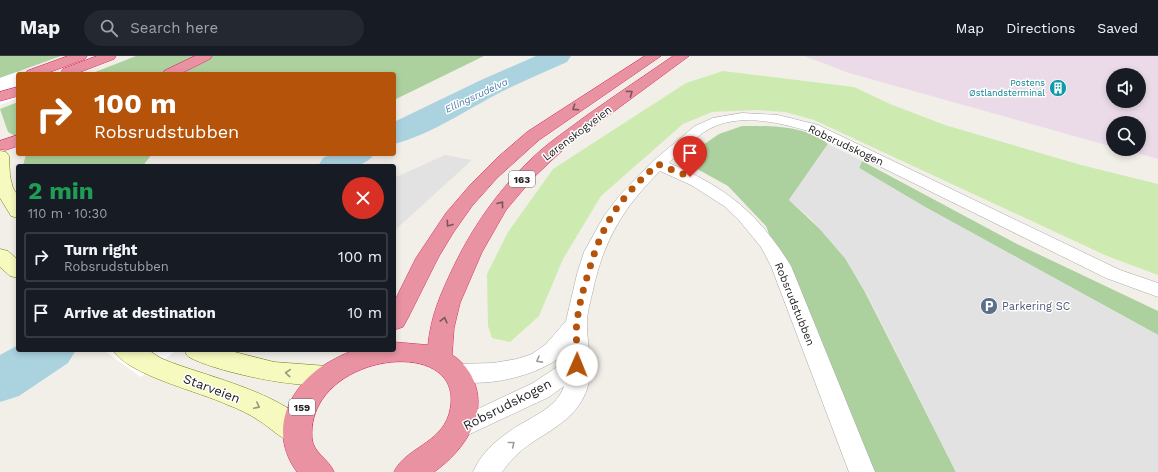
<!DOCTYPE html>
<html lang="en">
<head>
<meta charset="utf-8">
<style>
	:root { --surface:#171b24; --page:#242831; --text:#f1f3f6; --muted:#9ea1a6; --line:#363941 }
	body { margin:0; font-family:"Work Sans",sans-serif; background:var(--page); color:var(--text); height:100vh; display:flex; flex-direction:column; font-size:15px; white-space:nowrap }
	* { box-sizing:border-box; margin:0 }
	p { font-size:13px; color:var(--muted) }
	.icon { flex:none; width:22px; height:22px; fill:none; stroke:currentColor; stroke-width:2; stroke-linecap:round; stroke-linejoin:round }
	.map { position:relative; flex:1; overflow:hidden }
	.sheet { position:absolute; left:16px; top:108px; width:380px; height:188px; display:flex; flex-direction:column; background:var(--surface); border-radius:4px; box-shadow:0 2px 6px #0003 }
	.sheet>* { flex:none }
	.banner { position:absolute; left:16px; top:16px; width:380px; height:84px; border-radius:4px; box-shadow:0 2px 6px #0003; background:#b45309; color:#fff; overflow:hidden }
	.buttons { position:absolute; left:1106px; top:12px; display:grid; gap:8px }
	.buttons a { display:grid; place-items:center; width:40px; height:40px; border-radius:50%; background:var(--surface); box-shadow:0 2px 6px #0003; font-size:20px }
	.pin { position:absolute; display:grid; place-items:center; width:34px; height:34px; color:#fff; margin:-41px -17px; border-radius:50% 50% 50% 0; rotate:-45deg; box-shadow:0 0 4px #0007 }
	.pin .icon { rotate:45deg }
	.me { position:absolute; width:44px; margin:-22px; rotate:1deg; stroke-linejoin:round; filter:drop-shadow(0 0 3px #0008) }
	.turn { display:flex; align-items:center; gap:14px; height:84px; padding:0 12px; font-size:18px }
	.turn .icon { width:52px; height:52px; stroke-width:2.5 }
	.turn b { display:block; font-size:28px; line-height:34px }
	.round { display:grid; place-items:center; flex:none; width:42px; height:42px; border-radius:21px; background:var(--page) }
	.summary { display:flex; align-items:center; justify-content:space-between; height:68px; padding:0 12px }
	h1 { font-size:24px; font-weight:700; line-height:30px; color:#1e9e55 }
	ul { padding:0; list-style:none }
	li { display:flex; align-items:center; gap:12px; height:50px; margin:0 8px 6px; padding:0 4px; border:2px solid var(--line); border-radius:4px }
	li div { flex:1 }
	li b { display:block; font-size:15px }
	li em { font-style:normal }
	header { display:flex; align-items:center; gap:24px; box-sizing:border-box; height:56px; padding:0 20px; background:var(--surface); border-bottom:1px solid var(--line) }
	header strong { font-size:19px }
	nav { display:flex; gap:22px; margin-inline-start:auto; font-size:14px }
	.search { width:280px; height:36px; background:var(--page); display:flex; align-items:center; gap:10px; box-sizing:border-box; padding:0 14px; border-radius:22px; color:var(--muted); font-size:15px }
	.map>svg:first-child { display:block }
</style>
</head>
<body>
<header>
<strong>Map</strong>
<div class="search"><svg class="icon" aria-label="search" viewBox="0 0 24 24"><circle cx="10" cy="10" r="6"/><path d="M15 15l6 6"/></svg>Search here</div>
<nav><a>Map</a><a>Directions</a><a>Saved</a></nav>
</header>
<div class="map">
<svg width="1158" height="416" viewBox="0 0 1158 416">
	<rect width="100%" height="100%" fill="#f2efe9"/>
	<path fill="#ebdbe8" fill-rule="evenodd" d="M804 0H1158V103L1122 93H1139V67H1113V91L849 17ZM1113 19H1139V45H1113Z"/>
	<path fill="#cdebb0" d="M723 15 854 31 890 48 945 69 1081 109 1158 128V219L1107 200 814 64 785 56 756 54 712 56 683 68 601 140 563 203 539 260 510 286 492 282 488 270 487 218 508 176 553 113 686 27Z"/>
	<g fill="#add19e">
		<path d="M0 0H61L0 22Z"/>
		<path d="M136 0H484L394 44V18H90Z"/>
		<path d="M18 46V82L8 76 0 53Z"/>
		<path d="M742 70C770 70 805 69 828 88L789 144 821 174 845 202 865 236 956 416H859L766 170 728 130 681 104 719 78Z"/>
		<path d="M26 98H154L151 99 143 110H23Z"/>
		<path d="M862 105 1017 188 1158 255V279L925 151 859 112Z"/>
	</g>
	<g fill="#e2e2e2">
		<path d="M828 88 862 105 859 112 925 151 1158 279V416H956L868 240 845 202 811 163 789 144Z"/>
		<path d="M445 99 472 104 394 175V122Z"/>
	</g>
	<g fill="#fff">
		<path d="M17 16 18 42 0 49V22Z"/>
		<path d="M103 294H177L141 321Z"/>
	</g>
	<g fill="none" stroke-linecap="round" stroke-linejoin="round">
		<g fill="#aad3df" fill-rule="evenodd">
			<path d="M536 0H571L567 6C545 16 523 25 501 36 466 54 432 78 394 88V66L481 24Z"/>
			<path d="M331 98H374C362 116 338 110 318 110L323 102Z"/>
			<path d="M18 289V294H76L68 307 19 340 0 346V299Z"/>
		</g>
		<defs>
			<path id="street" d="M742 57 778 59 818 69 1120 214 1158 227V241L1106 222 808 75C778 66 738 57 709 73 694 82 681 95 669 107 727 132 757 156 791 210L875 416H849L771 210 761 191 738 163 724 150 691 129 660 115C624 151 604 183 593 234 591 243 588 253 587 263 586 286 595 314 586 336 575 363 552 373 530 388 518 396 510 405 502 416H473C480 399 495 385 510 375 528 362 557 353 564 330L549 341 457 384 448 381 444 374 448 367 533 327 566 305 567 295C543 320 481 334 448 323L444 317 448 311 456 308 493 307 517 303 532 298 546 288 566 265 577 218 584 196 604 160 619 140 653 105 695 70 713 62Z"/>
			<g id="secondary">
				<path d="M0 95 6 96 9 100 10 120 13 132 18 140V162L11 160 0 142Z"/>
				<path d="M0 193 8 195 18 204V222L10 220 0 211Z"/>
				<path d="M113 294C123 294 137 292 147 294 153 296 159 302 165 304 201 319 293 339 311 375L306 384C303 385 298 387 295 387 281 384 270 371 258 364 249 358 239 353 228 349 201 336 127 319 113 294Z"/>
				<path d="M184 294H227L274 306 327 310 336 313 340 320 336 327C309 336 215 316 189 301 187 300 186 297 184 294Z"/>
			</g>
			<g id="highway">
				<path d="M68 0H87L85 3 45 18H25L27 15Z"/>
				<path d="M97 0H116L114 3 75 18H62L61 16 63 13Z"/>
				<path d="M195 0H212L210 3 180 18H162L164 15Z"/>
				<path d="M645 0H661L539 84 497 122 472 150 453 177 438 202 408 262 403 271 394 274V246L416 202 446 157 471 128 498 101 527 76Z"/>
				<path d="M673 0H689L567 90 533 122 506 154 482 196 460 247 454 272 452 299C461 304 466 311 471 319 491 356 465 394 434 416H394C405 392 440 388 449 358 472 276 306 295 312 382 313 397 329 403 334 416H297C267 375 289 329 329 306 338 301 347 296 357 294 369 292 382 294 394 294V286L428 289C431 260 440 239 453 212 476 163 512 115 556 82 594 53 634 27 673 0Z"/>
				<path d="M18 31V40L0 45V36Z"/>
				<path d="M18 79V90L6 94 0 93V85Z"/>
			</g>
		</defs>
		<use href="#street" stroke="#a9a9a9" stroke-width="1"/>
		<use href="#secondary" stroke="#707d05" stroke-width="1"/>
		<use href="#highway" stroke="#dc2a67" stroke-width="1"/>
		<use href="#street" fill="#fff" fill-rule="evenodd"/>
		<use href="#secondary" fill="#f7fabf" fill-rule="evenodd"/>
		<use href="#highway" fill="#e892a2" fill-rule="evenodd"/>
	</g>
	<defs><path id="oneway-chevron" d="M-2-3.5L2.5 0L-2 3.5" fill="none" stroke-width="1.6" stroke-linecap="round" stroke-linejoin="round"/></defs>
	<g stroke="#7b545c">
		<use href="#oneway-chevron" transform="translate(630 37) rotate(-36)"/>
		<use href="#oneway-chevron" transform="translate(575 52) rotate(146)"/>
		<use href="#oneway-chevron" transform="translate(501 148) rotate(-52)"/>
		<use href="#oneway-chevron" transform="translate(449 168) rotate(126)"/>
		<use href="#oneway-chevron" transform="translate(444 264) rotate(-76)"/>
	</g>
	<g stroke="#9c9c9c">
		<use href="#oneway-chevron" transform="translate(539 304) rotate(151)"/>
		<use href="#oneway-chevron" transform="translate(512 388) rotate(-39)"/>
	</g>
	<g stroke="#979978">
		<use href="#oneway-chevron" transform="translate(288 317) rotate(-175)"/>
		<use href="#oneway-chevron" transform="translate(257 350) rotate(27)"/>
	</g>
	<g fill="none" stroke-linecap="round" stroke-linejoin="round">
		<path stroke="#b45309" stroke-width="7" stroke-dasharray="0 12.6" d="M577 309C578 295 575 279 577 266 579 249 583 234 588 218 602 168 618 143 658 108L690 121"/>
	</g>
	<defs>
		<symbol id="building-disc" viewBox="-11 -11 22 22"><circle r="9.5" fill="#0f9aa8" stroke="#fff"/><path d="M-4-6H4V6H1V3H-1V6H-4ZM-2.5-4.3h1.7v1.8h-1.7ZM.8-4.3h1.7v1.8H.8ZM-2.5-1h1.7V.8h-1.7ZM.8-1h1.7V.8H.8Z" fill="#fff"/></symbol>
		<symbol id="parking-disc" viewBox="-11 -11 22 22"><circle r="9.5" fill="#5c6f8a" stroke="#fff"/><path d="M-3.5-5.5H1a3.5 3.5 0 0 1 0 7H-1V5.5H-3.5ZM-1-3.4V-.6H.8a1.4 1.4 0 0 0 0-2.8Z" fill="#fff"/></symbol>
	</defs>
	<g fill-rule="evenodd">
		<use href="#building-disc" x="1048" y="22" width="20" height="20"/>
		<use href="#parking-disc" x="979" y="240" width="20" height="20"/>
	</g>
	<g text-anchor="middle" stroke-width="3" stroke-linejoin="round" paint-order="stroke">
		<g font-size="9" fill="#0d838f" stroke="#fff" text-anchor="end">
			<text x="1045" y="30">Postens<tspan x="1045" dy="10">Østlandsterminal</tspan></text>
		</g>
		<g font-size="10" font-style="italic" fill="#4a7aab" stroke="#fff">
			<text transform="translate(476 39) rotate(-25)" y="4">Ellingsrudelva</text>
		</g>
		<g fill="#fff" stroke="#646464" stroke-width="1">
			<rect x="509" y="115" width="26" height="16" rx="3"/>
			<rect x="289" y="343" width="26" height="16" rx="3"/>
		</g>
		<g font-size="10" font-weight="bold" fill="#222">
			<text x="522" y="127">163</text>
			<text x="302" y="355">159</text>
		</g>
		<g font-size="11" fill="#222" stroke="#fff">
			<text transform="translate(577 77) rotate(-37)" y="4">Lørenskogveien</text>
			<text transform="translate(846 89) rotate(25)" y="4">Robsrudskogen</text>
			<text transform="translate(795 248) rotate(68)" y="4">Robsrudstubben</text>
		</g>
		<g font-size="11" fill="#4e5e75" stroke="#fff" text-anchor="start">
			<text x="1002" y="254">Parkering SC</text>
		</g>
		<g font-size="13" fill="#222" stroke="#fff">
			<text transform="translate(212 332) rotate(21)" y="5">Starveien</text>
			<text transform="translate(507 348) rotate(-27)" y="5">Robsrudskogen</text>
		</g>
	</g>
</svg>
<div class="buttons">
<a><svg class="icon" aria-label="sound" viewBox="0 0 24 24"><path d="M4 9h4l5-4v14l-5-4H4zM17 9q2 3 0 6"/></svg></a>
<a><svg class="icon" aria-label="search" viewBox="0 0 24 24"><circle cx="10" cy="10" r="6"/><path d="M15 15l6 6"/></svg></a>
</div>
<div class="pin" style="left:690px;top:121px;background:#d93025"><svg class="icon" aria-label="arrive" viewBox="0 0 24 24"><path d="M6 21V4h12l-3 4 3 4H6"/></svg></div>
<svg class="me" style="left:577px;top:309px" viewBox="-20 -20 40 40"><circle r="19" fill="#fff"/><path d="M0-13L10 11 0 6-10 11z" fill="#b45309"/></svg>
<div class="banner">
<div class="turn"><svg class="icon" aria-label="right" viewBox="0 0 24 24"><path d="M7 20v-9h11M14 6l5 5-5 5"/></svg><div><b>100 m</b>Robsrudstubben</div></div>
</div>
<section class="sheet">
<div class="summary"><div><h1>2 min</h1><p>110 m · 10:30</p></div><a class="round" style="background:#d93025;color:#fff"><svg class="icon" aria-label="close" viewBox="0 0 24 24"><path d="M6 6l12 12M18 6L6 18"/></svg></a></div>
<ul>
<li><svg class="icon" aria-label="right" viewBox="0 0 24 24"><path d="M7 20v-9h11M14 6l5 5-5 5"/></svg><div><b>Turn right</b><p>Robsrudstubben</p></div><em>100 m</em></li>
<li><svg class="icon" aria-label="arrive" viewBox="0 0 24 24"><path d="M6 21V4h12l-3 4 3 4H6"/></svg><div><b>Arrive at destination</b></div><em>10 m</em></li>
</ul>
</section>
</div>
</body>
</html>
